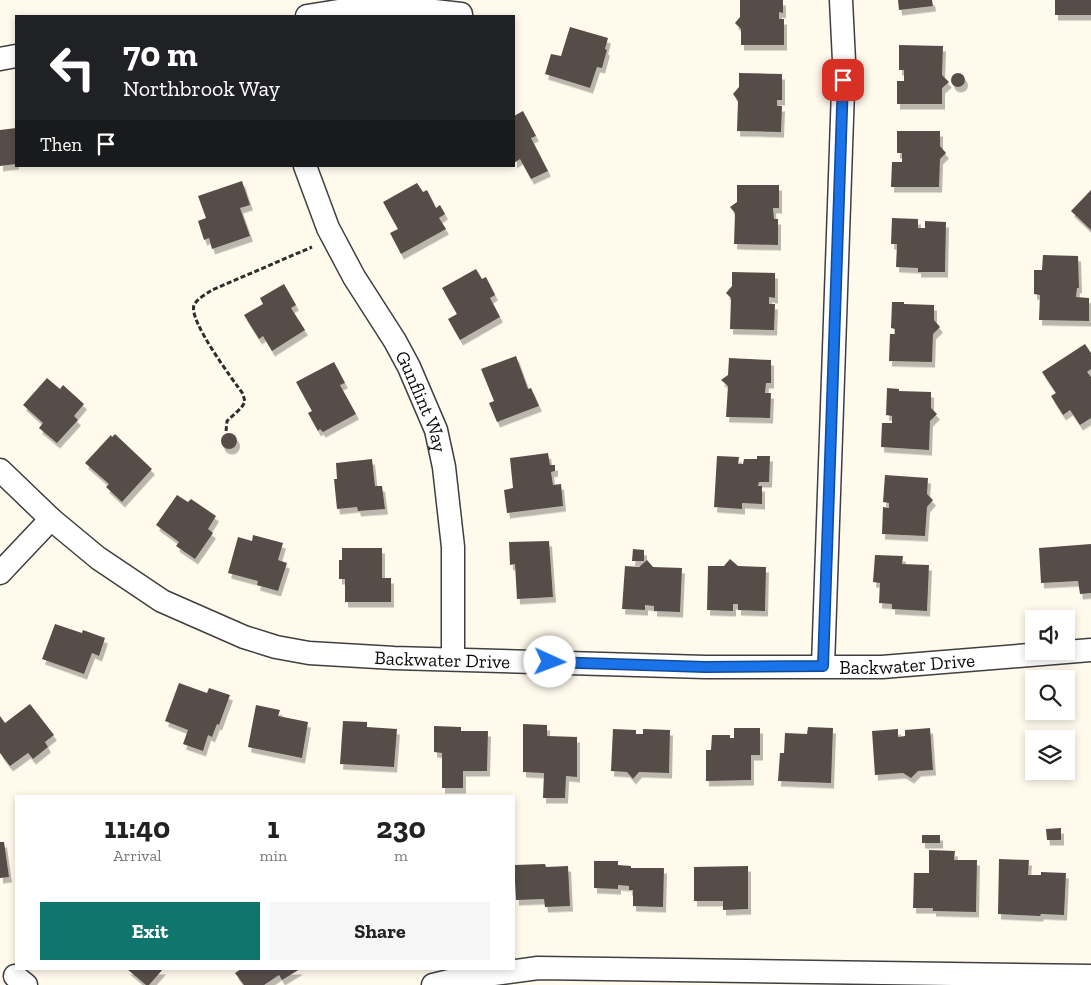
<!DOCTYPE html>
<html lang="en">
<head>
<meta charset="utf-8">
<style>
	:root { --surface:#fff; --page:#f6f6f6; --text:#222; --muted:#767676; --accent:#0f766e }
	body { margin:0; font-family:"Zilla Slab",serif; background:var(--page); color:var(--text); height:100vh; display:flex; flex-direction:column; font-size:19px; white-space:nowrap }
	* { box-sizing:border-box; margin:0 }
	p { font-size:16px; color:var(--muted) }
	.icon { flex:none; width:28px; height:28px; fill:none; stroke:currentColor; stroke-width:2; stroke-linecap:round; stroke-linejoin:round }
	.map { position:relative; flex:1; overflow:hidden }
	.sheet { position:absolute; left:15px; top:795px; width:500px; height:175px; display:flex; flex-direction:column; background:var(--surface); border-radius:0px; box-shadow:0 2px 8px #0003 }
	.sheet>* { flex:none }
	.hud { position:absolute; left:15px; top:15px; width:500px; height:152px; border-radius:0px; box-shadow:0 2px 8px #0003; background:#202124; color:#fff; overflow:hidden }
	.controls { position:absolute; left:1025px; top:610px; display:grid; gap:10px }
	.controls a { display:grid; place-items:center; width:50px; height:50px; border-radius:0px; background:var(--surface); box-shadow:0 2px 8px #0003; font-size:25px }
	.pin { position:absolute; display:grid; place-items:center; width:42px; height:42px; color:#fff; margin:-21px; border-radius:10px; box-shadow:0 2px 8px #0006 }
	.me { position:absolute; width:55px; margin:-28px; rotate:92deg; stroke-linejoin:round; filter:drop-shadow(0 0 4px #0008) }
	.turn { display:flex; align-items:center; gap:18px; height:105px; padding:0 25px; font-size:22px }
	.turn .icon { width:65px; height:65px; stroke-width:2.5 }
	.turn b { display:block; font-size:35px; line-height:42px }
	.then { display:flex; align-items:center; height:48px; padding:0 25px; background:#0003; gap:10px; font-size:19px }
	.eta { display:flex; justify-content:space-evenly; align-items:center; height:85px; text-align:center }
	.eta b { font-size:30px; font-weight:700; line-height:35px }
	.action { display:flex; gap:10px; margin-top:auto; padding:10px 25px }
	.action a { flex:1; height:58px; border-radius:0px; background:var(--accent); color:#fff; font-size:20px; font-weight:700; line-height:58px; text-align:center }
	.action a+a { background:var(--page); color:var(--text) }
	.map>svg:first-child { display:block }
</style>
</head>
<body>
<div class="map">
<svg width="1091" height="985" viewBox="0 0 1091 985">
	<defs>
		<filter id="shadow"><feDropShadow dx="3" dy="5.5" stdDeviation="0" flood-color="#0004"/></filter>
	</defs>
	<rect width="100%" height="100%" fill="#fffaec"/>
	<g fill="#564d48" filter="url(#shadow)">
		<path d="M740 0H783V13L779 12V19H784V45H741V29L735 23 740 17Z"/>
		<path d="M898 0H932L933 6 899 10Z"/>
		<rect x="1055" y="0" width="36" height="15"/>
		<path d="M570 27 608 38 605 49 607 50 602 68 597 67 590 88 545 74 551 54 561 56Z"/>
		<path d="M899 45 943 46 942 75 949 82 942 88V104H897V81H904V70H899Z"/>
		<path d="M739 73 782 74V100H777V106H782L781 132 737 131 738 101 733 94 739 87Z"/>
		<circle cx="958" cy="80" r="7"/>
		<path d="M523 111 536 136 531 138 548 171 531 179 520 159 514 163V116Z"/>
		<path d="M16 128V164L0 166V130Z"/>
		<path d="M897 131H940V146L946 153 940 159 939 187H891L892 162H902V153H897Z"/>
		<path d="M242 181 250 205 240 208 250 236 212 249 209 238 204 240 198 221 206 218 198 196Z"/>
		<path d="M417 183 423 192 427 190 436 208 440 205 445 214 439 218 446 229 401 254 390 233 398 229 383 202Z"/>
		<path d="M737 185H779V208H773L774 219H778V245L734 244 735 213 730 207 737 202Z"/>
		<path d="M1091 190V230L1071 211Z"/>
		<path d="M892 218 918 219V228H925V221L946 222 945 272H918V268L896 267 897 244H891Z"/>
		<path d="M1043 255 1078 256 1079 288H1077L1076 297 1089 298V321L1039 320 1040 295 1034 294V270H1042Z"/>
		<path d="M476 269 482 279 486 277 495 295 490 298 500 317 460 340 448 319 457 314 442 288Z"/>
		<path d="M732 272 775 273V298L769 297V304H775L774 330 730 329 731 298 726 293 732 286Z"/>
		<path d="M284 284 296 305 291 308 305 330 272 351 263 336 259 339 244 315 263 304 260 298Z"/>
		<path d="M892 302H904V304L934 305V320L940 327 933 334 932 362 889 361 890 334H895V329L891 328Z"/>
		<path d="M1085 344 1091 353V369L1087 372 1091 377V418L1080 425 1070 410 1063 415 1051 396 1056 393 1042 372Z"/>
		<path d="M516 356 528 389 531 388 539 406 497 422 489 403 494 401 481 369Z"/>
		<path d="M729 358 771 360V383H766L765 393H771L770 418 726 417 728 386 721 380 728 375Z"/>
		<path d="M334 362 345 383 340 385 356 414 323 432 320 429 318 431 308 413 312 411 296 382Z"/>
		<path d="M47 378 60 389 63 385 84 404 74 416 78 420 57 443 39 428 43 423 23 405Z"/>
		<path d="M887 388 899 389V391L931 392V408L937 414 930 421 929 450 881 447 882 423H892V416L886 415Z"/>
		<circle cx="229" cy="441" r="8"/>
		<path d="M115 434 152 469 122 502 106 487 109 484 85 463 111 435 112 437Z"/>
		<path d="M548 453 550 465H555V471L551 472 553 485 561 484 563 506 507 513 504 490 513 488 510 458Z"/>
		<path d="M717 456 739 457 738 464H743L744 459H757V456H770L769 482H759L758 486H762V504L742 503V509L714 507Z"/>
		<path d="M372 459 375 486H382L385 509 358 511 357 507 337 509 334 479H337L336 463Z"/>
		<path d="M885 475 928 478 927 494 933 500 927 507 925 536 882 534 883 507 889 508V503L883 502Z"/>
		<path d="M177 495 188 502 191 499 216 516 208 529 213 533 195 559 176 546 179 542 156 525Z"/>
		<path d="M253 535 283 543 278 560 287 563 278 591 257 585 258 581 228 573 238 537 252 541Z"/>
		<path d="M549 541 553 597 517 599 515 564 510 565 509 542Z"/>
		<path d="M1091 544V593L1080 594 1078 581 1041 583 1039 548Z"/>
		<path d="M342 548H382V578H391V602H345V579H339V560H342Z"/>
		<path d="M633 549 644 550V561H632Z"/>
		<path d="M875 555 903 556 902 564 929 565 927 611 892 609V604L879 603 880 583 873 582Z"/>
		<path d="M730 559 738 566 766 567 765 611 738 610V604H733V611L707 610 708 566H724Z"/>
		<path d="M647 560 653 567 682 568 680 612 654 611V606L645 605V610L622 609 625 566 639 567Z"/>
		<path d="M55 624 82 633 83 630 105 638 99 656 92 653 84 674 42 659Z"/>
		<path d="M179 683 207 693 209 688 230 695 219 725 217 724 212 737 208 735 203 751 183 744 188 730 165 721Z"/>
		<path d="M30 704 54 735 45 742 48 747 33 759 28 753 10 766 0 753V716L5 723Z"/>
		<path d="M256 705 280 710 278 716 308 722 302 758 248 747Z"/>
		<path d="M343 721 367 722V727L397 729 394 767 340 764Z"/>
		<path d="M523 724 547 725V736L577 737V777L566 776 565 798H543L544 773 523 772Z"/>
		<path d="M434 726 461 727V731H488L487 771H463V788H442V753L434 752Z"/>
		<path d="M808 727 833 728 831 783 778 781 780 753H784L785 733 807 734Z"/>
		<path d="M734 728H760V755H751V780L706 781V750H711L712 735H730V738H734Z"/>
		<path d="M930 728 933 770 918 771 911 778 903 773 875 775 872 731 898 729V737L905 736V730Z"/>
		<path d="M613 729 636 730V734H643V729L670 730 669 773 639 772 633 779 627 772 611 771Z"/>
		<path d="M1061 828V840H1047L1046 829Z"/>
		<rect x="922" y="835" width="18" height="8"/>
		<path d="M0 842H4L9 877 0 878Z"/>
		<path d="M929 850 955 851 954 860H977L976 912 933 911V908H913L914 873H929Z"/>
		<path d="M999 859 1029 860 1028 875H1041V872L1066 873 1064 915 1041 914 1040 916 998 914Z"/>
		<path d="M594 861H618V865L631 866V868H664L663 907 633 906V890H629V886L618 885V889L594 888Z"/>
		<path d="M545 864 546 867 568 866 570 906 545 907 544 899 516 900 514 865Z"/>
		<path d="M748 866V909L723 910V901H694V867Z"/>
		<path d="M127 969H163L149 985H146Z"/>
		<path d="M241 969H300L282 980 279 975 264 985H244L235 973Z"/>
	</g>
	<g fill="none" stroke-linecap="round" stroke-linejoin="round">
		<defs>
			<g id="minor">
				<path d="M307 16 358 8H409L461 14"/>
				<path d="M0 59 16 56"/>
				<path id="s1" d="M305 166 328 228 354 277 395 341 409 367 436 430 444 467 453 547V659"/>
				<path id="s2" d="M0 470 51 519 98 558 162 601 244 637 276 647 309 653 394 658 705 667H882L1091 650"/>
				<path d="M0 573 51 519"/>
				<path d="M823 666 844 61 841 0"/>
				<path d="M15 976 26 985"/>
				<path d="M433 985 458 979 538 968 1091 976"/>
			</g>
		</defs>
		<use href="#minor" stroke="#3f3f3f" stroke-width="25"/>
		<path stroke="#2e2e2e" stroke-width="3" stroke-dasharray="5 2.5" stroke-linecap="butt" d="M226 431 227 421 241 408 245 402 243 394C233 380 188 320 194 305 197 299 206 294 212 290L312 247"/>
		<use href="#minor" stroke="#fff" stroke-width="22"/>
	</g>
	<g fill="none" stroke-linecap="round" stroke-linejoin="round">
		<defs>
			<path id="route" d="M550 662 705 667 823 666 843 80"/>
		</defs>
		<use href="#route" stroke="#114b97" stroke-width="12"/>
		<use href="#route" stroke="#1a73e8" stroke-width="9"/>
	</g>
	<g text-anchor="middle" stroke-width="5" stroke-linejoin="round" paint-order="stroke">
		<g font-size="19" fill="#0c0c0c" stroke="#fff">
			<text dy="7" stroke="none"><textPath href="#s1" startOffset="264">Gunflint Way</textPath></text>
			<text dy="7" stroke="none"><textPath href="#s2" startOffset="499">Backwater Drive</textPath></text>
			<text dy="7" stroke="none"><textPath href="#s2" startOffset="964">Backwater Drive</textPath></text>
		</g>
	</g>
</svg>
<div class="controls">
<a><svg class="icon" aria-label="sound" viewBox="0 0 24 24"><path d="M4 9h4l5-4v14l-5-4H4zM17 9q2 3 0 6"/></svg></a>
<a><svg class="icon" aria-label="search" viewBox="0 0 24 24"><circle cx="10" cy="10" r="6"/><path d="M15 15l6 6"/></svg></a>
<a><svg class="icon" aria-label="layers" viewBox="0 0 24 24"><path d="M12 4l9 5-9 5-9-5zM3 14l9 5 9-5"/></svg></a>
</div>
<div class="pin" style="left:843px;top:80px;background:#d93025"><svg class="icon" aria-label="arrive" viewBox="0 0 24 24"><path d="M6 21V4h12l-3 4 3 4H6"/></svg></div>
<svg class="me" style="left:550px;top:662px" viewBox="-20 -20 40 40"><circle r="19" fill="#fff"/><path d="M0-13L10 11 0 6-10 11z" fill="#1a73e8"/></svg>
<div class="hud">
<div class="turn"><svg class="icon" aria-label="left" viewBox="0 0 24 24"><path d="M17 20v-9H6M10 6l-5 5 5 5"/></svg><div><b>70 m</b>Northbrook Way</div></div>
<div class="then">Then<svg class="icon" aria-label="arrive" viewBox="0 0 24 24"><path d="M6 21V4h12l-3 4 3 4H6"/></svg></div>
</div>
<section class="sheet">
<div class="eta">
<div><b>11:40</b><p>Arrival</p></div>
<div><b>1</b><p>min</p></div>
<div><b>230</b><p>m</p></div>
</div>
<div class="action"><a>Exit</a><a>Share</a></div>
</section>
</div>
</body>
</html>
